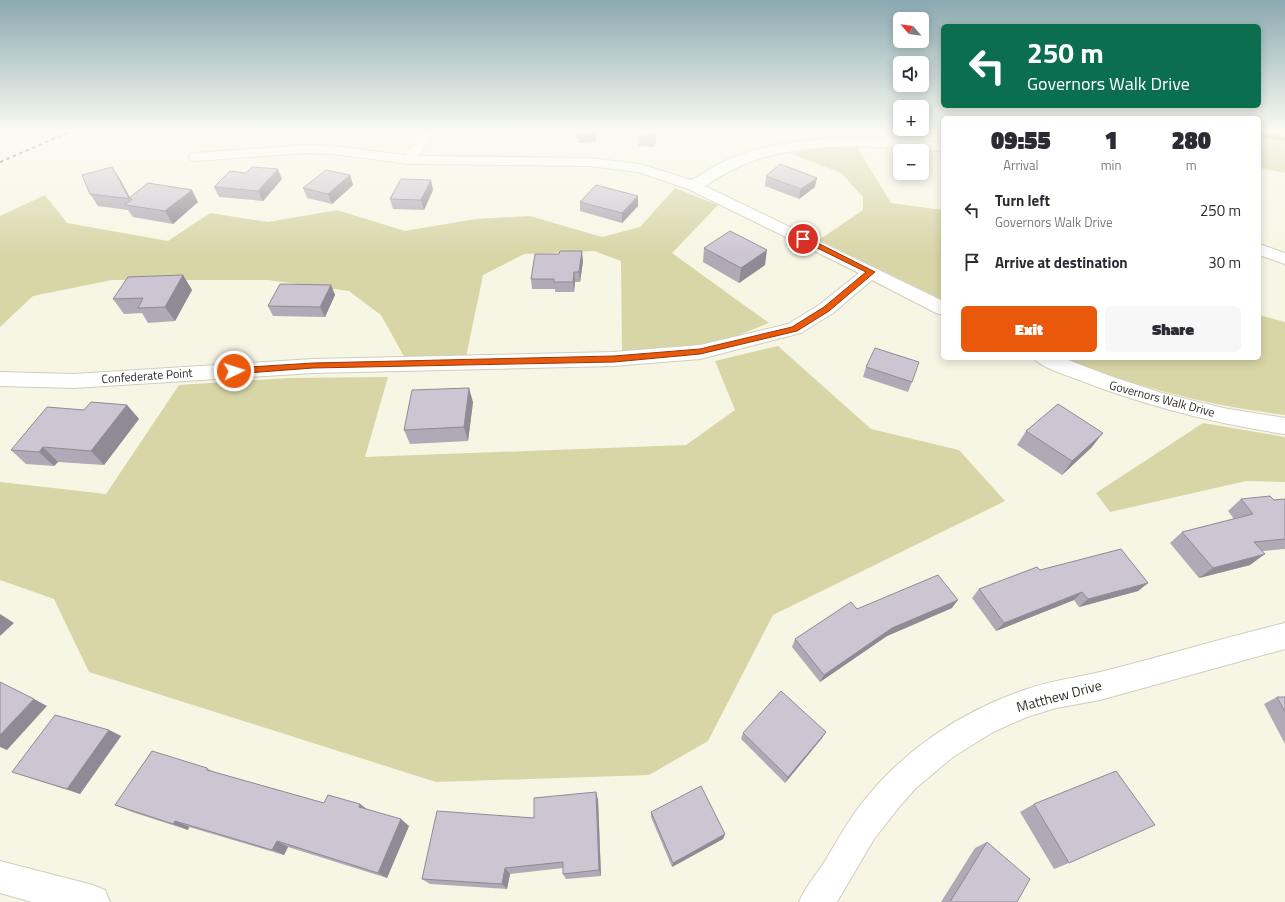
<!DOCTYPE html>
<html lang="en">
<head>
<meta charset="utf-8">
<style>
	:root { --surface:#fff; --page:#f7f7f7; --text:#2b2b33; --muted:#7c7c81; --accent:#ea580c }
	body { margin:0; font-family:"Titillium Web",sans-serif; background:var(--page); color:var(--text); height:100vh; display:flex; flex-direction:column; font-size:15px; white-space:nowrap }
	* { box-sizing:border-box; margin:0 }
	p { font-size:13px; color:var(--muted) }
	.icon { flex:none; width:22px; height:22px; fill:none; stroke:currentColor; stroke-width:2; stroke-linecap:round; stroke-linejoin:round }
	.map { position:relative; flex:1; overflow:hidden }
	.side { position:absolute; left:941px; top:116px; width:320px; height:244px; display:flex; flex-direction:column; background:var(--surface); border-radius:6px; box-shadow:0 2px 10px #0003 }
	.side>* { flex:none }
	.banner { position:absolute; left:941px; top:24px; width:320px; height:84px; border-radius:6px; box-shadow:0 2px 10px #0003; background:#0b6e4f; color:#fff; overflow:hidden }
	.needle { width:26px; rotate:298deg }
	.controls { position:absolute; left:893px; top:12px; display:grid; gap:8px }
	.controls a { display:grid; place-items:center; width:36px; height:36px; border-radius:6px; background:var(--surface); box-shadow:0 2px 10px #0003; font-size:20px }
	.pin { position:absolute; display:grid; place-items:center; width:34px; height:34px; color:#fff; margin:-17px; border:2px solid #fff; border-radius:50%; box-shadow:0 1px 4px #0007 }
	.me { position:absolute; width:44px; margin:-22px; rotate:86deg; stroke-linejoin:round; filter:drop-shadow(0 0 3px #0008) }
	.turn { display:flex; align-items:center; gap:14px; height:84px; padding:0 20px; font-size:18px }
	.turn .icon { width:52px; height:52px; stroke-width:2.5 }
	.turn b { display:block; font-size:28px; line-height:34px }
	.eta { display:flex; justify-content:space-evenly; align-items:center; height:68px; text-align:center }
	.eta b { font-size:24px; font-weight:800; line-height:28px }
	.button { display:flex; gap:8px; margin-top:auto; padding:8px 20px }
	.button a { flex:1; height:46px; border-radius:6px; background:var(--accent); color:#fff; font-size:16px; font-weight:800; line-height:46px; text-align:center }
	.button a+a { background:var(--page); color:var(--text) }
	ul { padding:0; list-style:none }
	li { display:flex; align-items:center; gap:12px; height:52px; padding:0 20px }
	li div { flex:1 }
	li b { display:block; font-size:15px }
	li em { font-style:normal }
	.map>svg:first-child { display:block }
</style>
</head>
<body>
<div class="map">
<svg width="1285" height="902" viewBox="0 0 1285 902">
	<rect width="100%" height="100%" fill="#f7f6e5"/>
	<g fill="#d8d5a6">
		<path d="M1259 130H1285V173L1259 168Z"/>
		<path d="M833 147H857L891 203 943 210V300L819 240 863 210V197L841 173 790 153Z"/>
		<path d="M675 188 718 205 672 253 769 323 731 338 693 347 622 352 621 261 594 251 524 254 483 275 466 357 406 360 381 315 349 291 268 280H112L33 296 0 327V216L45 195 67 223 168 241 210 213 268 222 337 210 405 231 476 219 530 216 602 237 640 227Z"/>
		<path d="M1259 315 1285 322V415C1209 406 1135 387 1064 358H1259Z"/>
		<path d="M778 346 871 429 959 450 1005 501 773 615 708 741 649 775 436 782 89 672 54 599 0 580V482L106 494 179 385 288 378 388 377 365 457 686 445 735 410 715 361Z"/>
		<path d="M1203 423 1285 437V482L1246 481 1110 512 1096 493Z"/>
	</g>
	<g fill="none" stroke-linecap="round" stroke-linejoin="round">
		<path stroke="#9e995b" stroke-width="4" d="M1259 135 1285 139"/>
		<defs>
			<g id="minor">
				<path d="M423 130H437L419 156 589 158 640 164 691 180C699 176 707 171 715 166 784 130 868 137 943 143V151C882 147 816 140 756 160 738 166 721 175 705 186L943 301V315L936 313 872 280 833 313 801 333 700 359 613 366 313 373 74 388 0 386V372L74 374 313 359 613 352 700 345 788 324 819 305 859 273 688 189 638 172 589 166 410 164 333 154 305 153 196 161 191 160 189 157 191 154 196 153 305 145 333 146 405 155Z"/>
				<path d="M1259 244 1285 253V264L1259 255Z"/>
				<path d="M1034 358H1063L1110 376 1162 393 1223 408 1285 418V434C1212 423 1142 405 1074 378 1063 374 1040 367 1034 358Z"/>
				<path d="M1285 623V649L1100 700 1056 708 1027 717 993 732 953 757 916 788 900 806 874 839 837 902H799C806 885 819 872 828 856 838 839 847 823 859 807 901 751 961 711 1027 689 1055 679 1084 677 1112 669 1170 654 1227 637 1285 623Z"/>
				<path d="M0 861 93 885 105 890 110 902H32L0 893Z"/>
			</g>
		</defs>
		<use href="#minor" stroke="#cfcebe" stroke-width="2"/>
		<use href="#minor" fill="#fff" fill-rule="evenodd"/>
		<path stroke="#54534b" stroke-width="2" stroke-dasharray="3.5 3.5" stroke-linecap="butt" d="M0 162 74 130"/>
	</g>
	<g fill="#b1a9b5">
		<path d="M572 130H595L596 141 579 143Z"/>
		<path d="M658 130 654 147 638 146V136Z"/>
		<path d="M350 175 353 185 332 204 307 198 303 188Z"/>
		<path d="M766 176 815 187 799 199 765 186Z"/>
		<path d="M120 179 130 197 198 202 173 224 133 217 128 210 98 206 90 194Z"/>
		<path d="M282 179 263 201 219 197 214 187Z"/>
		<path d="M433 190 424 210 393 209 390 199Z"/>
		<path d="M638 196V206L622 223 580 211V202Z"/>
		<path d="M704 248 765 265 739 283 703 262Z"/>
		<path d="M583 261 580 282H575L574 292H555V289H532L531 279Z"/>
		<path d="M183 275 192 290 175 321 148 323 142 313 124 314 113 299Z"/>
		<path d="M331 285 335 295 325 317 273 316 268 306Z"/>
		<path d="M866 367 912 382 908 392 863 377Z"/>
		<path d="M473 402 468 441 410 444 404 430Z"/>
		<path d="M127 405 139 419 104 465 58 462 54 466 26 464 11 450 84 410Z"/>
		<path d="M1026 431 1092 447 1062 475 1017 445Z"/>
		<path d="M1241 499 1274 500 1285 499V549L1263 551 1250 565 1199 578 1170 543 1182 532 1234 519 1228 511Z"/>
		<path d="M1040 570 1148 583 1138 591 1079 607 1074 600 996 631 972 598 979 589Z"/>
		<path d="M952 608 887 636 820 682 792 647 795 639 857 609Z"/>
		<path d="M1277 697H1285V744L1264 704Z"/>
		<path d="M109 730 121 736 80 794 27 777 12 772Z"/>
		<path d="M826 732 822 738 785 783 741 739 743 733Z"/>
		<path d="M207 768 213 772 324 803 360 804 367 809 409 826 387 878 288 847 284 855 189 827 188 830 132 812 115 805Z"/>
		<path d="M596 792 598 800 601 876 566 879 563 874V868L510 874 507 889 430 884 422 879 534 818Z"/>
		<path d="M1034 804 1069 863 1054 869 1020 812Z"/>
		<path d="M651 812 725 834 723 839 672 867 651 817Z"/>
		<path d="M987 842 1017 902H941L975 848Z"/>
	</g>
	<g fill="#908a94">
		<path d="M656 130H658L654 147V137Z"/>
		<path d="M596 131V141L579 143 578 134Z"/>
		<path d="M112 167 120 179 130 199H129Z"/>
		<path d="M278 169 282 179 263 201 258 191Z"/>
		<path d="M350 175 353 185 332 204 328 194Z"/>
		<path d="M817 178 815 187 799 199 801 189Z"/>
		<path d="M431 180 433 190 424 210 421 200Z"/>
		<path d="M192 190 198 202 173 224 165 211Z"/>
		<path d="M638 196V206L622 223V213Z"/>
		<path d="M767 250 765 265 739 283 741 268Z"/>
		<path d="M582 251 583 261 580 282 579 272Z"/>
		<path d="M574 272 575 282 574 292 573 282Z"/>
		<path d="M183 275 192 290 175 321 165 307Z"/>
		<path d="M331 285 335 295 325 317 320 307Z"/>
		<path d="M469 388 473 402 468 441 464 427Z"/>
		<path d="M127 405 139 419 104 465 91 451Z"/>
		<path d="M1103 433 1092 447 1062 475 1072 461Z"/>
		<path d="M43 447 58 462 54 466 39 452Z"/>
		<path d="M1265 554 1250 565 1199 578 1213 568Z"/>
		<path d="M1148 583 1138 591 1079 607 1088 599Z"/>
		<path d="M1082 592 1074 600 996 631 1004 623Z"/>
		<path d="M958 600 952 608 887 636 820 682 824 675 892 628Z"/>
		<path d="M0 614 14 623 0 636Z"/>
		<path d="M34 699 47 706 7 750 0 747V735Z"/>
		<path d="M109 730 121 736 80 794 67 789Z"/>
		<path d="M826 732 822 738 785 783 788 777Z"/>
		<path d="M596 792 598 800 601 876 599 870Z"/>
		<path d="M360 804 369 811 359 807Z"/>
		<path d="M401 819 409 826 387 878 378 873Z"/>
		<path d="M175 821 189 827 188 830 173 824Z"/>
		<path d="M725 834 723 839 672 867 673 863Z"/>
		<path d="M277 841 288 847 284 855 272 850Z"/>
		<path d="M505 868 510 874 507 889 502 884Z"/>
	</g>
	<g fill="#cec5d3" stroke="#908a94">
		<path d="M576 130H595L596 131 578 134Z"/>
		<path d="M639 130H656L654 137 638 136Z"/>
		<path d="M780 164 817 178 801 189 766 176Z"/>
		<path d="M112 167 129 198 148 183 192 190 165 211 125 205 132 199 90 194 82 175Z"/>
		<path d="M252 167 278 169 258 191 214 187 230 171 246 173Z"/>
		<path d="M326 170 350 175 328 194 303 188Z"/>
		<path d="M401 179 431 180 421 200 390 199Z"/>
		<path d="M596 185 638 196 622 213 580 202Z"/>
		<path d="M730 231 767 250 741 268 704 248Z"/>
		<path d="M560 251H582L579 272H574L573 282H554V279H531L535 254H559Z"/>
		<path d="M183 275 165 307 138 308 143 298 113 299 128 277Z"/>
		<path d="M280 284 331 285 320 307 268 306Z"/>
		<path d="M875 348 919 362 912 382 866 367Z"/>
		<path d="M469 388 464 427 404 430 412 390Z"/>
		<path d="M91 402 127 405 91 451 43 447 39 452 11 450 47 407 84 410Z"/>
		<path d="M1058 404 1103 433 1072 461 1026 431Z"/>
		<path d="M1270 496 1274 500 1285 499V539L1254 542 1265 554 1213 568 1182 532 1253 514 1241 499Z"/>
		<path d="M1121 549 1148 583 1088 599 1082 592 1004 623 979 589 1037 567 1040 570Z"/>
		<path d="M938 575 958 600 892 628 824 675 795 639 851 602 857 609Z"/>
		<path d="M0 682 34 699 0 735Z"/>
		<path d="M781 691 826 732 788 777 743 733Z"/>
		<path d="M1277 697H1285V712Z"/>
		<path d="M55 715 109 730 67 789 12 772Z"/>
		<path d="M152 751 207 768V770L324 803 328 795 360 804 359 807 401 819 378 873 277 841 272 850 175 821 173 824 115 805Z"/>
		<path d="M1116 771 1155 825 1069 863 1034 804Z"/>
		<path d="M701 786 725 834 673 863 651 812Z"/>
		<path d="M596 792 599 870 563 874V862L505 868 502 884 422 879 437 811 534 818V798Z"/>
		<path d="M987 842 1030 879 1017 902H950Z"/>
	</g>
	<linearGradient id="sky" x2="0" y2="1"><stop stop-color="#8aa9b0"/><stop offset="0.51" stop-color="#fbfbf3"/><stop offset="1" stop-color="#fbfbf3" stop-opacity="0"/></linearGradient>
	<rect width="1285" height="256" fill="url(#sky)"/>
	<path fill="#ea580c" stroke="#983908" d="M801 237H806L875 272 829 311 797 331 700 354 614 362 313 368 234 374 230 371 234 368 313 363 614 356 700 349 792 327 824 307 866 272 801 240Z"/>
	<g text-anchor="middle" stroke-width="3.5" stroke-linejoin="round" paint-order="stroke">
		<g font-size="12" fill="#2e2d27" stroke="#fff">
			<text transform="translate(147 376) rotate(-4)" y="4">Confederate Point</text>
			<text transform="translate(1162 399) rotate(15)" y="4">Governors Walk Drive</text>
		</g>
		<g font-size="14" fill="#2e2d27" stroke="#fff">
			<text transform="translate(1059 696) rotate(-15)" y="5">Matthew Drive</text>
		</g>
	</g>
</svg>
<div class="controls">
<a><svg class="needle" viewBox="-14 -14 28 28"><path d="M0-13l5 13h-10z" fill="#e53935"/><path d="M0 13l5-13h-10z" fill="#7c7c81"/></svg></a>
<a><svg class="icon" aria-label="sound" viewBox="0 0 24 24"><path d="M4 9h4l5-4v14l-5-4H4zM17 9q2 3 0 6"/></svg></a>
<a>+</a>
<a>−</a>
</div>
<div class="pin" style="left:803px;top:239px;background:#d93025"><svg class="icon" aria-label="arrive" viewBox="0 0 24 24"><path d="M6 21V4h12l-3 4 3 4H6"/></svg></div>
<svg class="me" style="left:234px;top:371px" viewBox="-20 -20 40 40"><circle r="17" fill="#ea580c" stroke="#fff" stroke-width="3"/><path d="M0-11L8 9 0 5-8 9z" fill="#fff"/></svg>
<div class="banner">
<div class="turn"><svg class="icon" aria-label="left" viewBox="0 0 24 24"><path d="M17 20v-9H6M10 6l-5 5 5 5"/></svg><div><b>250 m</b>Governors Walk Drive</div></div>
</div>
<section class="side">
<div class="eta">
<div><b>09:55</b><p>Arrival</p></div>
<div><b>1</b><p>min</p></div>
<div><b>280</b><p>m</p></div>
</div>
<ul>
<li><svg class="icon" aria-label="left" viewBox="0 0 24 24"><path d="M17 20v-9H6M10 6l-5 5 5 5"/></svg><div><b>Turn left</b><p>Governors Walk Drive</p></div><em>250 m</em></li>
<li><svg class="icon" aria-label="arrive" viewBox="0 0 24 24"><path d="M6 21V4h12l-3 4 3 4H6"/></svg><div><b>Arrive at destination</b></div><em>30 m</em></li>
</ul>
<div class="button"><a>Exit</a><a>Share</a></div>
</section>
</div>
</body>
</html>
